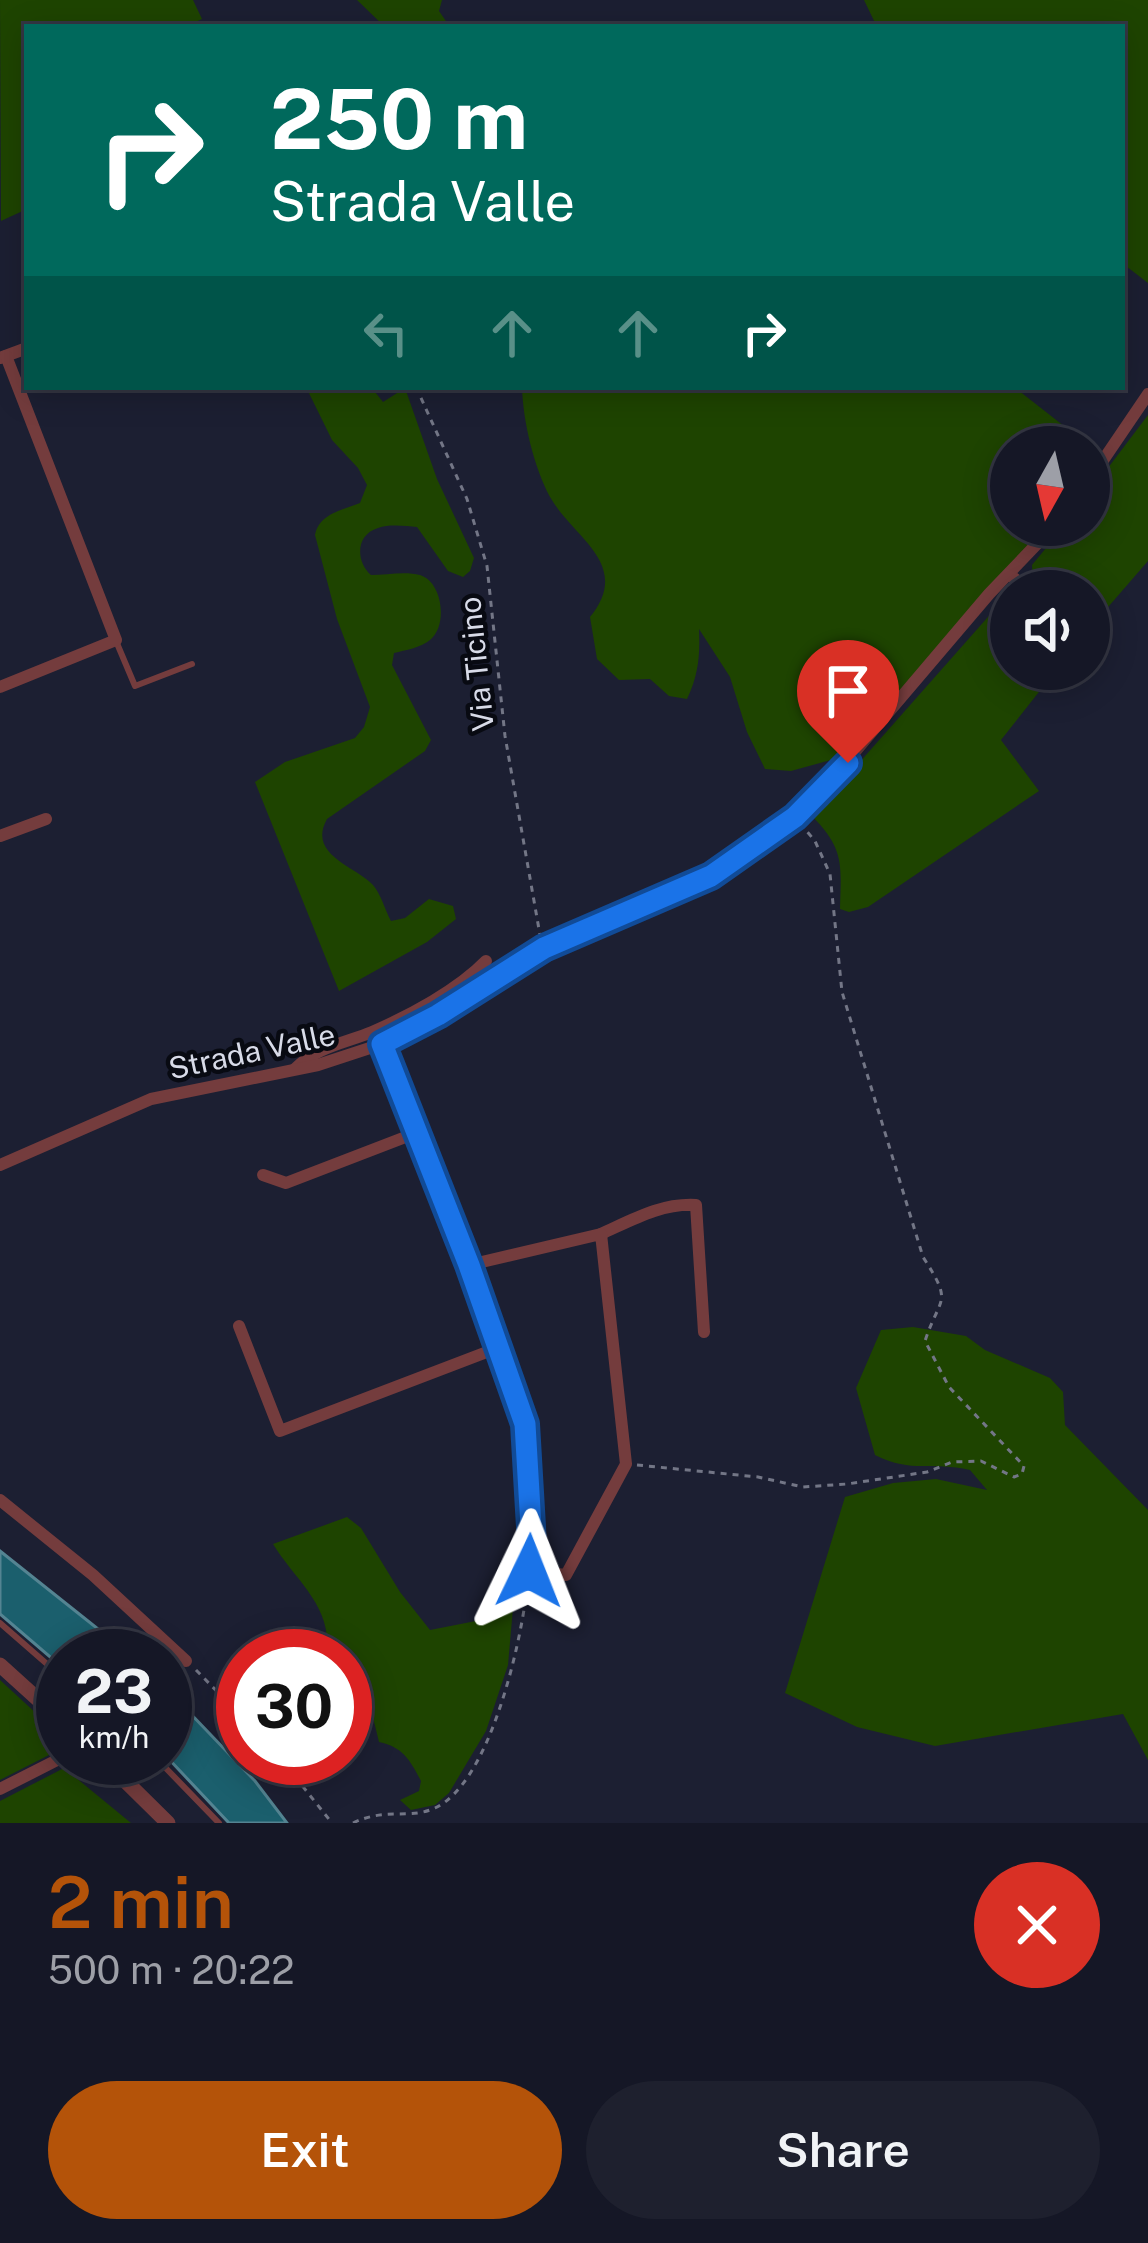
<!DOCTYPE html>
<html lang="en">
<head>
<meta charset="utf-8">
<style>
	:root { --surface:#151726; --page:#1e202e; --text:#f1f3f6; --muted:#9d9fa7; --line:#343643; --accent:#b45309 }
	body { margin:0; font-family:"Public Sans",sans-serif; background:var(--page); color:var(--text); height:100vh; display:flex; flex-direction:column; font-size:45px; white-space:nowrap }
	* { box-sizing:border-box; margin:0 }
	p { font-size:39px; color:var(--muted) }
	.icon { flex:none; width:66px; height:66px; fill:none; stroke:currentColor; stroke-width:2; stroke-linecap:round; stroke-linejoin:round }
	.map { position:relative; height:1823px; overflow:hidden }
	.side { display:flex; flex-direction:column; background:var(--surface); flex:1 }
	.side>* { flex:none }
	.hud { position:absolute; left:24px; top:24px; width:1101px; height:366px; border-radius:0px; box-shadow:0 6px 30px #0003,0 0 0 3px var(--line); background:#00695c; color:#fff; overflow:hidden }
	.needle { width:78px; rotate:188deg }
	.fabs { position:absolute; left:990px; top:426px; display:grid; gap:24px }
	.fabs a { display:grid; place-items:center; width:120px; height:120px; border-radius:50%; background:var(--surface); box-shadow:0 6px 30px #0003,0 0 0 3px var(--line); font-size:60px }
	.speed { position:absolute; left:36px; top:1629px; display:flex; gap:24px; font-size:60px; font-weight:700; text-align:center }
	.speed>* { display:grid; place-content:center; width:156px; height:156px; border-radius:50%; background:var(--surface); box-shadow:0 6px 30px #0003,0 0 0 3px var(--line); line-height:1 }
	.speed small { font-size:30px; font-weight:400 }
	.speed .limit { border:18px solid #d22; background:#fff; color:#111 }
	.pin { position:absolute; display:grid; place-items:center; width:102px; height:102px; color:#fff; margin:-123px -51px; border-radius:50% 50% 50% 0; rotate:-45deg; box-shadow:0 0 12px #0007 }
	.pin .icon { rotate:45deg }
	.me { position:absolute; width:132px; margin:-66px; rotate:2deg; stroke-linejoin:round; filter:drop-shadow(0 0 9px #0008) }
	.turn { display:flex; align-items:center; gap:42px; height:252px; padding:0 48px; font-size:54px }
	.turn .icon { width:156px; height:156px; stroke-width:2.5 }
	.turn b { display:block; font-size:84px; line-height:102px }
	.lanes { display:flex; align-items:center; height:114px; padding:0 48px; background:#0003; justify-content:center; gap:60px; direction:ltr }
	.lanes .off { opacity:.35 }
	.round { display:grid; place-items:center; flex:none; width:126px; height:126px; border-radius:63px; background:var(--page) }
	.headline { display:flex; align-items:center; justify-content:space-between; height:204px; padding:0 48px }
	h1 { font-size:72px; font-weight:600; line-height:90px; color:var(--accent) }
	.action { display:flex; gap:24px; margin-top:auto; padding:24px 48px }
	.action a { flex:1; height:138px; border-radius:72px; background:var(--accent); color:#fff; font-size:48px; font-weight:600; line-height:138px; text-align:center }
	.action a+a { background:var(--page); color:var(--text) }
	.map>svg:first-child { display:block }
</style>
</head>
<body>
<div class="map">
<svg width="1148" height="1823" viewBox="0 0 1148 1823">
	<rect width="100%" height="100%" fill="#1c1f32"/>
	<g fill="#1e4400">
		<path d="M0 0H193L202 19 185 27H27V209L1 221Z"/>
		<path d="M357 0H442L439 11 450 27H385Z"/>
		<path d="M864 0H1148V283L1122 263V27H877Z"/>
		<path d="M306 387H371L383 402 405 388 437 479 474 558 470 571 463 577 448 571 417 527C406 526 389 524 378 528 355 535 356 562 371 575 386 575 405 571 420 575 443 582 448 626 430 640 420 648 406 650 394 653L392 665 431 740 425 751 327 819C307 855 355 866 373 885 381 894 385 910 391 921L405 918 429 899 453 906 456 919 427 942 339 991 255 782 285 762 355 738 364 727 370 707 337 619 315 535C319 514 342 510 360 503L367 485 358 468 332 440Z"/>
		<path d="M522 387H1014L1101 455 1089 472V447H1011V525H1047L849 755 791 771 765 769 747 732 730 677 699 629C700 654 699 674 687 699L669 696 650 679 619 680 597 659 590 617C633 564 573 538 550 497 534 467 523 422 522 387Z"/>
		<path d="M1148 415V561L1089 629V591H1045L1033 580 1032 565 1065 525H1089V493Z"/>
		<path d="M1011 600V669H1057L1001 740 1039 791 868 907 849 912 840 909C841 864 845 850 812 816L995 609Z"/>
		<path d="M913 1327 966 1336 985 1350 1050 1378 1063 1392 1065 1425 1148 1510V1760L1123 1714 935 1746 857 1727 785 1693 845 1497 893 1483 936 1479 987 1490 970 1470C931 1461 913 1474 875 1455L856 1388 881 1330Z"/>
		<path d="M347 1517 361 1528 400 1592 430 1630 491 1618 513 1608 508 1665 486 1731 449 1793 435 1805 411 1810 400 1800 419 1791 421 1781C410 1760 403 1747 379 1742L367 1693 345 1669V1656H333L327 1650C331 1605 295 1580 273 1544Z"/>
		<path d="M0 1680 63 1738 53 1753 0 1780Z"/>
		<path d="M64 1768 131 1823H0V1801Z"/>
	</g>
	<g fill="#1b5f6d" stroke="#548492" stroke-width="3">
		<path d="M0 1551 132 1656H63V1668L0 1614Z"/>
		<path d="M165 1687 255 1781 287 1823H229L165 1755Z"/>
	</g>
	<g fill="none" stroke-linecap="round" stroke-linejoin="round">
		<g stroke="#737686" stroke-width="3" stroke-dasharray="6 6" stroke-linecap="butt">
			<path d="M416 387 467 499 487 566 505 736 540 935"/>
			<path d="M637 1465 758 1477 803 1487 847 1484 927 1472 952 1462 981 1461 1014 1477 1022 1474 1024 1466 949 1387 925 1341C940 1295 954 1305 923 1257L842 992 830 874 815 841 804 828"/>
			<path d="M196 1670 243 1718"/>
			<path d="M280 1758 332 1823"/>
			<path d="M353 1823C386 1807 409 1820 435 1808 489 1783 519 1650 526 1596"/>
		</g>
		<g stroke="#743c3d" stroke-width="6">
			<path d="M116 641 135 686 192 664"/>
			<path d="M0 1623 63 1678"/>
			<path d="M156 1758 219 1823"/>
		</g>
		<g stroke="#743c3d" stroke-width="12">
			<path d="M0 358 27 348"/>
			<path d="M1089 481 1148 394"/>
			<path d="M1009 574 1030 591"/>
			<path d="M0 687 116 640 6 356"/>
			<path d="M0 836 46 819"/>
			<path d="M382 1044 469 1265 525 1424 532 1544 527 1581"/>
			<path d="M295 1069C316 1047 345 1043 372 1032 409 1016 458 990 486 961"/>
			<path d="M0 1165 151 1099 318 1065 382 1044 438 1015 545 948 711 876 813 801 989 594 1055 525"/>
			<path d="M263 1175 286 1183 416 1133"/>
			<path d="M601 1234C632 1220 661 1203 696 1205L704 1332"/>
			<path d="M469 1265 601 1234 626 1464 566 1575 529 1571"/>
			<path d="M239 1326 280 1431 500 1347"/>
			<path d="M0 1500 93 1575 186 1661"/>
			<path d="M0 1789 63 1757"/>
		</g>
		<g stroke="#743c3d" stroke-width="15">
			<path d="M0 1665 63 1722"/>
			<path d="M102 1758 168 1823"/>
		</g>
	</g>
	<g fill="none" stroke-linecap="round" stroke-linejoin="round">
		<defs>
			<path id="route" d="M529 1571 532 1544 525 1424 469 1265 382 1044 438 1015 544 948 711 876 795 817 848 763"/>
		</defs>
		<use href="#route" stroke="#114b97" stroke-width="30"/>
		<use href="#route" stroke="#1a73e8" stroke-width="21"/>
	</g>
	<g text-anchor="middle" stroke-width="9" stroke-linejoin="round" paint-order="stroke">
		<g font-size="30" fill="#d8dbe8" stroke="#080a12">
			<text transform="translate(477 664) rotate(-96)" y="10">Via Ticino</text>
			<text transform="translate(252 1052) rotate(-12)" y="10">Strada Valle</text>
		</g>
	</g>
</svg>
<div class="fabs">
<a><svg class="needle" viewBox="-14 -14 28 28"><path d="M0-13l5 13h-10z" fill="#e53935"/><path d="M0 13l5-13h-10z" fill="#9d9fa7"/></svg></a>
<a><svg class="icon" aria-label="sound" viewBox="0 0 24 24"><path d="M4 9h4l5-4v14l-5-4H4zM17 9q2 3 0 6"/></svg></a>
</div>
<div class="speed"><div>23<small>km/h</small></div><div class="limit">30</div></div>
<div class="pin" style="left:848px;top:763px;background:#d93025"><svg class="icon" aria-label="arrive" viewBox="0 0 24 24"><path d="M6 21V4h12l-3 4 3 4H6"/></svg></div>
<svg class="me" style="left:529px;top:1571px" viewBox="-20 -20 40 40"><path d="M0-17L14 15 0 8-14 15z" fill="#1a73e8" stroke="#fff" stroke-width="4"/></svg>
<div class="hud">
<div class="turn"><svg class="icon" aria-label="right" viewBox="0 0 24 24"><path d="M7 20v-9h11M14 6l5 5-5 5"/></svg><div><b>250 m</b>Strada Valle</div></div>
<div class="lanes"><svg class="icon off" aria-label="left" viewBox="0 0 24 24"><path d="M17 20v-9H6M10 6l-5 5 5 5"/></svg><svg class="icon off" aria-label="ahead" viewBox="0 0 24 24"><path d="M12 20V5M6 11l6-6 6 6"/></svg><svg class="icon off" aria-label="ahead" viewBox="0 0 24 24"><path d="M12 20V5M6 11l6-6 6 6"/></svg><svg class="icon" aria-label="right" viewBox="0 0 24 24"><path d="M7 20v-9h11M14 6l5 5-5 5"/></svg></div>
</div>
</div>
<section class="side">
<div class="headline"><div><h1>2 min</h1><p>500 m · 20:22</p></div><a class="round" style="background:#d93025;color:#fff"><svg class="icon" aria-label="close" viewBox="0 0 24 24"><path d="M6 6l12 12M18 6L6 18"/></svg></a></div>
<div class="action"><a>Exit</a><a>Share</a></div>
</section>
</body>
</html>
